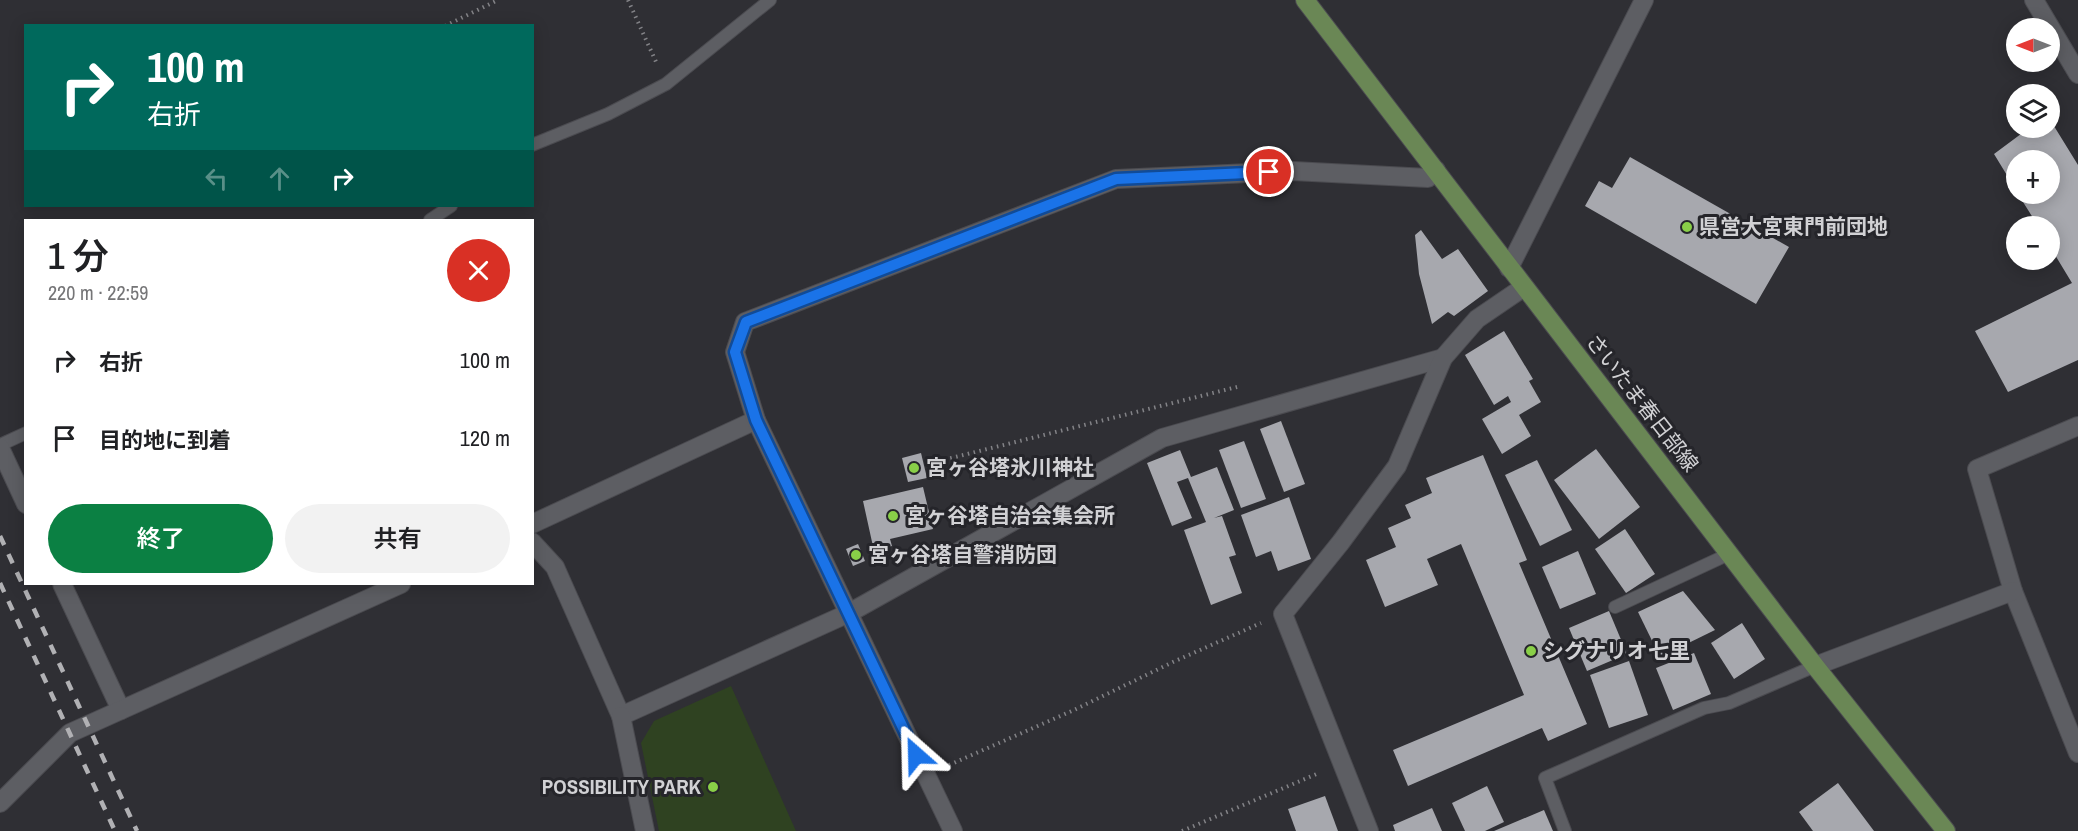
<!DOCTYPE html>
<html lang="ja">
<head>
<meta charset="utf-8">
<style>
	:root { --surface:#fff; --page:#f2f2f2; --text:#202124; --muted:#757577; --accent:#0b8043 }
	body { margin:0; font-family:"Archivo Narrow","Noto Sans JP",sans-serif; background:var(--page); color:var(--text); height:100vh; display:flex; flex-direction:column; font-size:22px; white-space:nowrap }
	* { box-sizing:border-box; margin:0 }
	p { font-size:20px; color:var(--muted) }
	.icon { flex:none; width:33px; height:33px; fill:none; stroke:currentColor; stroke-width:2; stroke-linecap:round; stroke-linejoin:round }
	.map { position:relative; flex:1; overflow:hidden }
	.sheet { position:absolute; left:24px; top:219px; width:510px; height:366px; display:flex; flex-direction:column; background:var(--surface); border-radius:0px; box-shadow:0 3px 15px #0003 }
	.sheet>* { flex:none }
	.top-card { position:absolute; left:24px; top:24px; width:510px; height:183px; border-radius:0px; box-shadow:0 3px 15px #0003; background:#00695c; color:#fff; overflow:hidden }
	.needle { width:39px; rotate:270deg }
	.controls { position:absolute; left:2006px; top:18px; display:grid; gap:12px }
	.controls a { display:grid; place-items:center; width:54px; height:54px; border-radius:50%; background:var(--surface); box-shadow:0 3px 15px #0003; font-size:30px }
	.pin { position:absolute; display:grid; place-items:center; width:51px; height:51px; color:#fff; margin:-26px; border:3px solid #fff; border-radius:50%; box-shadow:0 2px 6px #0007 }
	.me { position:absolute; width:66px; margin:-33px; rotate:335deg; stroke-linejoin:round; filter:drop-shadow(0 0 4px #0008) }
	.turn { display:flex; align-items:center; gap:21px; height:126px; padding:0 24px; font-size:27px }
	.turn .icon { width:78px; height:78px; stroke-width:2.5 }
	.turn b { display:block; font-size:42px; line-height:51px }
	.lanes { display:flex; align-items:center; height:57px; padding:0 24px; background:#0003; justify-content:center; gap:30px; direction:ltr }
	.lanes .off { opacity:.35 }
	.round { display:grid; place-items:center; flex:none; width:63px; height:63px; border-radius:32px; background:var(--page) }
	.overview { display:flex; align-items:center; justify-content:space-between; height:102px; padding:0 24px }
	h1 { font-size:36px; font-weight:600; line-height:45px }
	.cta { display:flex; gap:12px; margin-top:auto; padding:12px 24px }
	.cta a { flex:1; height:69px; border-radius:36px; background:var(--accent); color:#fff; font-size:24px; font-weight:600; line-height:69px; text-align:center }
	.cta a+a { background:var(--page); color:var(--text) }
	ul { padding:0; list-style:none }
	li { display:flex; align-items:center; gap:18px; height:78px; padding:0 24px }
	li div { flex:1 }
	li b { display:block; font-size:22px }
	li em { font-style:normal }
	.map>svg:first-child { display:block }
</style>
</head>
<body>
<div class="map">
<svg width="2078" height="831" viewBox="0 0 2078 831">
	<rect width="100%" height="100%" fill="#2f2f34"/>
	<path fill="#2f4221" d="M731 686 796 831H659L641 743 654 721Z"/>
	<g fill="#a7a8ae">
		<path d="M2049 118 2078 165V360L2008 392 1975 331 2072 283 2049 245V226H2038L2018 194H2049V160H2016V190L1994 154 2029 128H2049Z"/>
		<path d="M1630 157 1789 247 1756 304 1585 206 1599 181 1612 188Z"/>
		<path d="M1421 230 1442 259 1458 249 1488 291 1454 316 1448 312 1432 324 1419 274 1415 235Z"/>
		<path d="M1504 331 1533 379 1529 381 1541 402 1519 415 1531 436 1502 454 1482 419 1511 402 1508 396 1494 405 1465 355Z"/>
		<path d="M1281 421 1305 484 1284 492 1260 429Z"/>
		<path d="M1244 441 1266 499 1241 508 1219 450Z"/>
		<path d="M1596 449 1640 507 1599 539 1554 480Z"/>
		<path d="M1180 450 1191 477 1217 467 1234 510 1214 518 1222 516 1236 555 1229 557 1242 593 1211 605 1184 530 1206 522 1188 478 1177 482 1192 518 1172 526 1147 463Z"/>
		<path d="M921 453 927 478 908 482 902 458Z"/>
		<path d="M1483 455 1527 560 1519 563 1587 724 1548 741 1542 728 1408 786 1393 750 1524 695 1461 544 1427 559 1438 585 1385 607 1366 560 1396 547 1388 528 1411 518 1405 505 1432 493 1426 478Z"/>
		<path d="M1537 460 1572 530 1540 546 1505 475Z"/>
		<path d="M923 487 933 529 890 539 892 546 874 551 863 501Z"/>
		<path d="M1289 497 1311 559 1278 571 1271 551 1256 557 1241 515Z"/>
		<path d="M1625 529 1655 574 1626 593 1595 549Z"/>
		<path d="M858 544 865 561 853 566 846 549Z"/>
		<path d="M1578 551 1596 594 1560 609 1542 567Z"/>
		<path d="M1683 591 1715 630 1660 657 1638 612Z"/>
		<path d="M1609 611 1627 654 1587 671 1569 628Z"/>
		<path d="M1742 623 1765 659 1734 679 1711 643Z"/>
		<path d="M1694 653 1711 694 1673 710 1656 668Z"/>
		<path d="M1629 661 1648 715 1609 728 1590 675Z"/>
		<path d="M1838 783 1874 831H1813L1799 812Z"/>
		<path d="M1487 786 1504 822 1485 831H1465L1452 803Z"/>
		<path d="M1325 796 1338 831H1296L1288 809Z"/>
		<path d="M1432 808 1442 831H1395L1393 825Z"/>
		<path d="M1544 810 1553 831H1494Z"/>
	</g>
	<g fill="none" stroke-linecap="round" stroke-linejoin="round">
		<defs>
			<g id="lane">
				<path d="M532 145 608 114 666 84 770 0"/>
				<path d="M430 220 451 206"/>
				<path d="M0 445 26 433"/>
				<path d="M1615 607 1729 554"/>
				<path d="M1565 831 1545 778 1704 708 1729 703 1815 666"/>
			</g>
			<g id="street">
				<path d="M2034 0 2078 74"/>
				<path d="M1509 268 1644 0"/>
				<path d="M2078 426 1977 469 2013 591 2078 753"/>
				<path d="M0 448 26 504"/>
				<path d="M532 524 756 420"/>
				<path d="M532 542 555 567 621 716 849 613 1162 438 1443 358"/>
				<path d="M62 584 121 710"/>
				<path d="M1815 666 2013 591"/>
				<path d="M621 716 645 831"/>
				<path d="M0 803 70 733 401 584"/>
				<path d="M953 831 756 420 735 352 745 322 1116 179 1293 171 1428 178 1436 170"/>
				<path d="M1369 831 1283 614 1341 542 1397 466 1443 358 1477 319 1524 287"/>
			</g>
			<path id="primary" d="M1305 0 1815 666 1946 831"/>
		</defs>
		<use href="#lane" stroke="#4b4b50" stroke-width="14"/>
		<use href="#street" stroke="#4b4b50" stroke-width="20"/>
		<use href="#primary" stroke="#4b4b50" stroke-width="20"/>
		<g stroke="#838387" stroke-width="4" stroke-dasharray="1.5 4.5" stroke-linecap="butt">
			<path d="M628 0 657 64"/>
			<path d="M445 26 498 0"/>
			<path d="M927 464 1241 386"/>
			<path d="M949 765 1074 710 1173 662 1261 623"/>
			<path d="M1182 831 1319 773"/>
		</g>
		<use href="#lane" stroke="#5d5e63" stroke-width="12"/>
		<use href="#street" stroke="#5d5e63" stroke-width="18"/>
		<use href="#primary" stroke="#6a8755" stroke-width="18"/>
		<g stroke="#b1b1b4" stroke-width="4.5" stroke-dasharray="10 10" stroke-linecap="butt">
			<path d="M0 536 137 831"/>
			<path d="M0 583 115 831"/>
		</g>
	</g>
	<g fill="none" stroke-linecap="round" stroke-linejoin="round">
		<defs>
			<path id="route" d="M916 755 756 420 735 352 746 322 1116 179 1269 172"/>
		</defs>
		<use href="#route" stroke="#114b97" stroke-width="15"/>
		<use href="#route" stroke="#1a73e8" stroke-width="10"/>
	</g>
	<g fill="#89cf48" stroke="#25252a" stroke-width="2">
		<circle cx="1687" cy="227" r="6"/>
		<circle cx="914" cy="468" r="6"/>
		<circle cx="893" cy="516" r="6"/>
		<circle cx="856" cy="555" r="6"/>
		<circle cx="1531" cy="651" r="6"/>
		<circle cx="713" cy="787" r="6"/>
	</g>
	<g text-anchor="middle" stroke-width="6" stroke-linejoin="round" paint-order="stroke">
		<g font-size="21" font-weight="bold" fill="#d1d1d4" stroke="#25252a" text-anchor="start">
			<text x="1699" y="234">県営大宮東門前団地</text>
			<text x="926" y="475">宮ヶ谷塔氷川神社</text>
			<text x="905" y="523">宮ヶ谷塔自治会集会所</text>
			<text x="868" y="562">宮ヶ谷塔自警消防団</text>
			<text x="1543" y="658">シグナリオ七里</text>
			<text x="701" y="794" text-anchor="end">POSSIBILITY PARK</text>
		</g>
		<g font-size="21" fill="#d1d1d4" stroke="#25252a">
			<text transform="translate(1642 403) rotate(52)" y="7">さいたま春日部線</text>
		</g>
	</g>
</svg>
<div class="controls">
<a><svg class="needle" viewBox="-14 -14 28 28"><path d="M0-13l5 13h-10z" fill="#e53935"/><path d="M0 13l5-13h-10z" fill="#757577"/></svg></a>
<a><svg class="icon" aria-label="layers" viewBox="0 0 24 24"><path d="M12 4l9 5-9 5-9-5zM3 14l9 5 9-5"/></svg></a>
<a>+</a>
<a>−</a>
</div>
<div class="pin" style="left:1269px;top:172px;background:#d93025"><svg class="icon" aria-label="arrive" viewBox="0 0 24 24"><path d="M6 21V4h12l-3 4 3 4H6"/></svg></div>
<svg class="me" style="left:916px;top:755px" viewBox="-20 -20 40 40"><path d="M0-17L14 15 0 8-14 15z" fill="#1a73e8" stroke="#fff" stroke-width="4"/></svg>
<div class="top-card">
<div class="turn"><svg class="icon" aria-label="right" viewBox="0 0 24 24"><path d="M7 20v-9h11M14 6l5 5-5 5"/></svg><div><b>100 m</b>右折</div></div>
<div class="lanes"><svg class="icon off" aria-label="left" viewBox="0 0 24 24"><path d="M17 20v-9H6M10 6l-5 5 5 5"/></svg><svg class="icon off" aria-label="ahead" viewBox="0 0 24 24"><path d="M12 20V5M6 11l6-6 6 6"/></svg><svg class="icon" aria-label="right" viewBox="0 0 24 24"><path d="M7 20v-9h11M14 6l5 5-5 5"/></svg></div>
</div>
<section class="sheet">
<div class="overview"><div><h1>1 分</h1><p>220 m · 22:59</p></div><a class="round" style="background:#d93025;color:#fff"><svg class="icon" aria-label="close" viewBox="0 0 24 24"><path d="M6 6l12 12M18 6L6 18"/></svg></a></div>
<ul>
<li><svg class="icon" aria-label="right" viewBox="0 0 24 24"><path d="M7 20v-9h11M14 6l5 5-5 5"/></svg><div><b>右折</b></div><em>100 m</em></li>
<li><svg class="icon" aria-label="arrive" viewBox="0 0 24 24"><path d="M6 21V4h12l-3 4 3 4H6"/></svg><div><b>目的地に到着</b></div><em>120 m</em></li>
</ul>
<div class="cta"><a>終了</a><a>共有</a></div>
</section>
</div>
</body>
</html>
